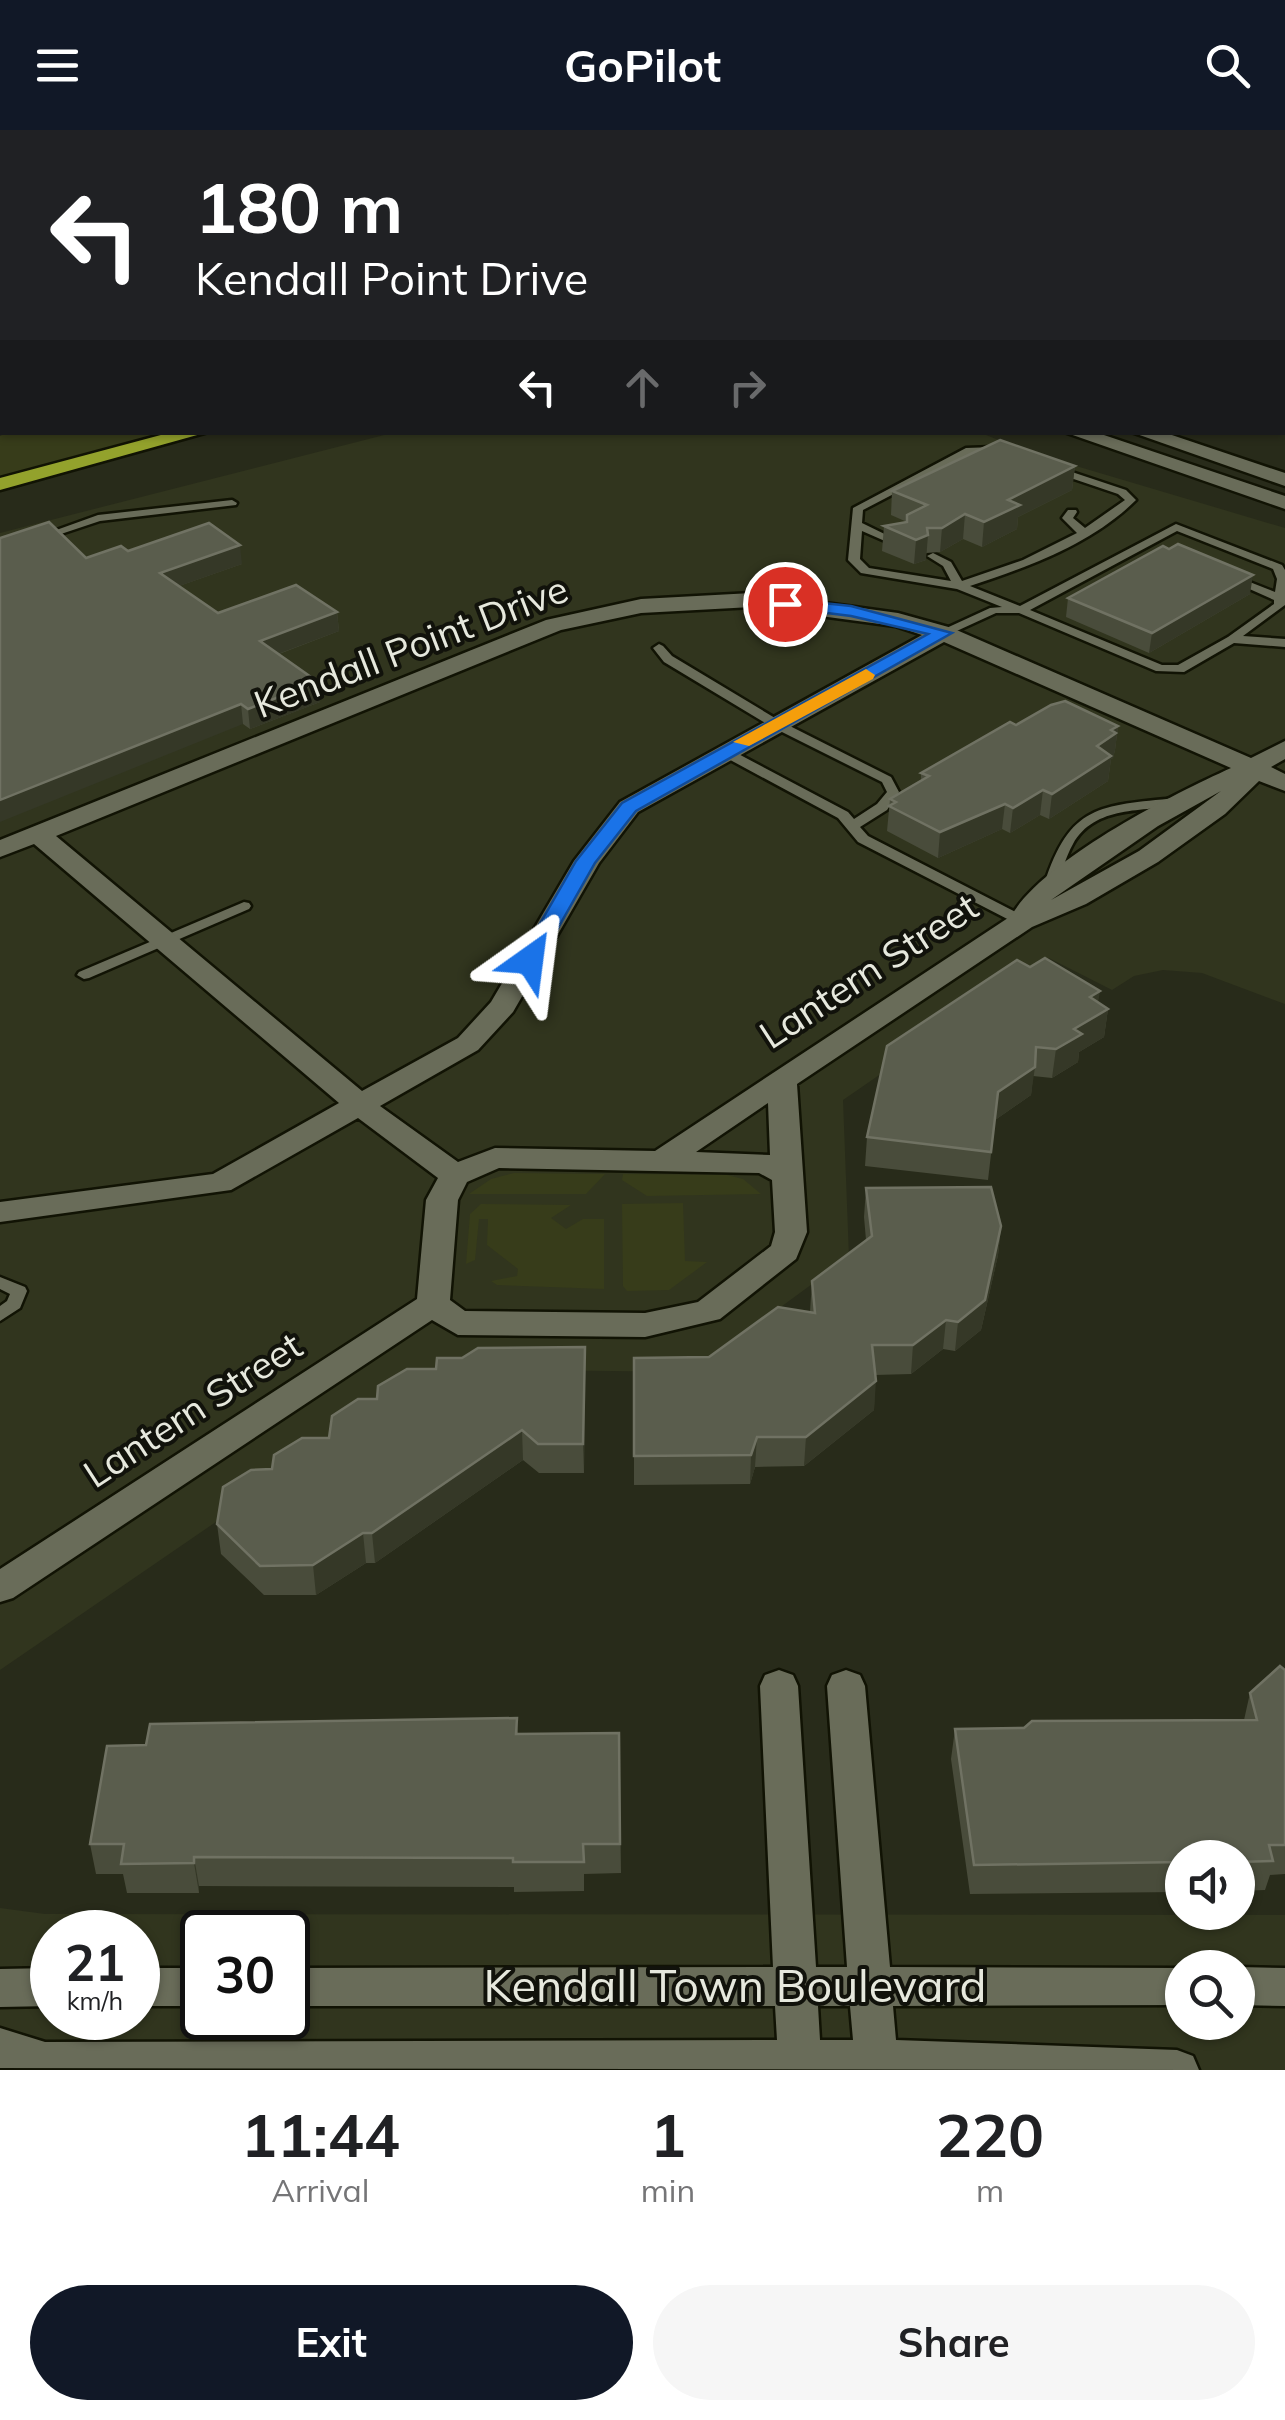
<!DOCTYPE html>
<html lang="en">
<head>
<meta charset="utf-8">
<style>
	:root { --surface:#fff; --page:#f6f6f6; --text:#202124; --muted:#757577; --accent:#111827 }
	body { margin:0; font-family:Mulish,sans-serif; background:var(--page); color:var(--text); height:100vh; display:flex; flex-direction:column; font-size:38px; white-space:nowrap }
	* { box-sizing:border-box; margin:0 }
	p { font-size:32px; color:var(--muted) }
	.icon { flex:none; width:55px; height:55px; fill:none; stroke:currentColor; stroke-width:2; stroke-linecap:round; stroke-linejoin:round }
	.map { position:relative; height:1940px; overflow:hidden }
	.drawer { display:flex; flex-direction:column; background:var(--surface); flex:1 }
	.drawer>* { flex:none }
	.banner { position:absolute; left:0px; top:0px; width:1285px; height:305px; box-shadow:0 2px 8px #0004; background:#202124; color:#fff; overflow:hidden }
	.controls { position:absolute; left:1165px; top:1710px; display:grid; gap:20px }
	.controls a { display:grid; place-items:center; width:90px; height:90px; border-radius:50%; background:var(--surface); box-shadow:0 2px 8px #0004; font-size:50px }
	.speed { position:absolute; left:30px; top:1780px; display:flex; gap:20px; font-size:50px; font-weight:700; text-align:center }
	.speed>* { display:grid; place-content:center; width:130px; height:130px; border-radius:50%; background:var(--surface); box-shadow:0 2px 8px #0004; line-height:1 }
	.speed small { font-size:25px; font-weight:400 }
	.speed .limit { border:5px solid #111; border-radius:15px; background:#fff; color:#111 }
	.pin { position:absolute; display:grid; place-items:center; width:85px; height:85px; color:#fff; margin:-42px; border:5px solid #fff; border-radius:50%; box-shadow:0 2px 10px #0007 }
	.me { position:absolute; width:110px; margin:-55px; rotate:31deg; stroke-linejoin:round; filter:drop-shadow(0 0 8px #0008) }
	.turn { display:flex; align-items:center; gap:35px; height:210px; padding:0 30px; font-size:45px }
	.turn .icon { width:130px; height:130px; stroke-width:2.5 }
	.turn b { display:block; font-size:70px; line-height:85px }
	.lanes { display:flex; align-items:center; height:95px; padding:0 30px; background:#0003; justify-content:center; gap:50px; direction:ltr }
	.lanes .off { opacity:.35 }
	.eta { display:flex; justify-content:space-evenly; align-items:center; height:170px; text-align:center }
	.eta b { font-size:60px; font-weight:700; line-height:70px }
	.cta { display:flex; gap:20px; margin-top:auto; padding:20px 30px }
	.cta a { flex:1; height:115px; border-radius:60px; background:var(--accent); color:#fff; font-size:40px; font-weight:700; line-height:115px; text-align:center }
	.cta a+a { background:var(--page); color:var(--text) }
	header { display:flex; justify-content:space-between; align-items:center; height:130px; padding:0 30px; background:var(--accent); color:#fff; font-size:45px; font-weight:700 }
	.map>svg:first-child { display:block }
</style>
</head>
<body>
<header><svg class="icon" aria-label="menu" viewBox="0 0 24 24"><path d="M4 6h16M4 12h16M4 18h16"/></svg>GoPilot<svg class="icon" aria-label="search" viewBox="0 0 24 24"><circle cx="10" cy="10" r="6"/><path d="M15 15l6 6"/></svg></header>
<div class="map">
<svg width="1285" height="1940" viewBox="0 0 1285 1940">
	<rect width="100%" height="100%" fill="#282b1a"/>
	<g fill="#31351e" fill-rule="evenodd">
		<path d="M396 302 981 303 1029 322 1285 398V874L1202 843 1163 840 1134 846 1112 860 1049 828 843 970 849 1127 692 1242 439 1239 0 1540V403Z"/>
		<path d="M0 1778 45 1784 1285 1785V1940H0ZM52 1802H138V1888H52ZM202 1802H288V1888H202ZM1182 1838H1238V1892H1182Z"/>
	</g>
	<g fill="#373c1a">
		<path d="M10 302 185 303 0 350V306Z"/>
		<path d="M514 1043 605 1044 586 1064H469L491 1049Z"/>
		<path d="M623 1044 727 1045 743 1049 761 1064 647 1066 622 1050Z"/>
		<path d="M683 1073 685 1131 707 1132 669 1160 627 1161 623 1156 622 1074Z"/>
		<path d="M481 1074 571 1075 551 1088 566 1099 583 1089H604V1159L497 1155 491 1151 517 1146 518 1139 487 1115 488 1089H479L475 1130 466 1134 470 1084Z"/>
	</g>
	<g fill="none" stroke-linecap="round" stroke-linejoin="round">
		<defs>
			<g id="service">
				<path d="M966 318 994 317 999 320 994 323H972L863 380 862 393 903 413 894 415 862 401 860 429 869 438 951 451 943 436 927 426 933 423 951 432 962 451 1023 430 1077 403 1062 388 1068 380H1076L1077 382 1073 388 1085 398 1125 370 1118 364 1050 341 1049 339 1054 336 1126 360 1136 370C1092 414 1028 437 970 456L1020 476 1176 394 1282 435 1285 440V475L1243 506 1285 509V517L1234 513 1184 542 1156 541 1019 483H996L948 505H940V501L990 478 1002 477 957 459 861 443 848 430 853 378ZM1177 401 1273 439 1277 449 1275 462 1237 447H1229L1227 449 1274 470V474L1228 507 1178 535H1162L1030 480Z"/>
				<path d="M232 370 237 373 236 375 100 391 46 409 37 407 98 385Z"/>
				<path d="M659 514 663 516 672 526 780 591 891 647 899 662 887 680 860 697 868 706 1027 788 1029 791 1027 794H1017L858 712 838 688 721 625V619H729L848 682 854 689 877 674 887 662 882 652 772 597 664 532 653 518Z"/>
				<path d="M1176 668 1182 672 1181 675C1143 682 1095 675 1073 714 1065 728 1062 743 1056 758L1051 759 1044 755C1070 674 1099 676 1176 668Z"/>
				<path d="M244 772 249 773 251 776 249 779 89 848 84 849 77 845 79 842Z"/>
				<path d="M0 1147 25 1157 27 1161 20 1178 0 1191V1176L7 1171 10 1164 0 1159Z"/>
			</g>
			<g id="minor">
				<path d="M1282 183H1285V195L1282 194Z"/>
				<path d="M752 463 898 483 952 498 1251 628 1285 611V629L1271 637 1285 644V661L1259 651 1225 684 1158 732 1086 774 1032 797 797 954 807 1102 796 1129 720 1189 645 1207 458 1205 432 1190 13 1468 0 1472V1439L417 1169 426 1070 438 1048 358 988 231 1060 0 1092V1072L213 1044 339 973 34 714 0 727V710L546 490 641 469ZM752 477 895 496 922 505 620 672 574 731 491 872 458 908 362 961 56 706 561 500 641 483ZM944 512 1231 638C1169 666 1045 729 1011 786L655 1021 495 1018 458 1032 380 976 478 920 513 882 599 733 638 682ZM1221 661 1139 721 1051 770 1158 696ZM768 973 770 1025 696 1022ZM499 1038 759 1043 772 1050 775 1102 771 1116 698 1172 645 1183 465 1181 450 1170 458 1070 467 1052Z"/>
				<path d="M779 1540 793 1545 798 1556 816 1837H847L827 1556 832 1545 846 1540 860 1545 865 1556 890 1837 1184 1838 1182 1875 893 1876 896 1910 1177 1920 1193 1926 1199 1940 0 1938V1898L45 1912 777 1910 775 1876H288V1838L773 1837 760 1556 765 1545ZM818 1876H850L853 1910H820Z"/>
				<path d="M1238 1837 1285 1838V1876L1238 1875Z"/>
				<path d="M52 1838V1876L0 1877V1839Z"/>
				<rect x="138" y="1838" width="64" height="38"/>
			</g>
			<g id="secondary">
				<path d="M415 0H434L435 2H417Z"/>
				<path d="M455 0H474L475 2H457Z"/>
				<path d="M1064 302H1095L1285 366V379Z"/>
				<path d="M1131 302H1163L1285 343V356Z"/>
			</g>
			<g id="motorway">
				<path d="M2 244V256L0 257V245Z"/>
				<path d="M172 302H208L0 360V348Z"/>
			</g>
		</defs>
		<use href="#service" stroke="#111304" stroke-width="5"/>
		<use href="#minor" stroke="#111304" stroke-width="5"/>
		<use href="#secondary" stroke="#111304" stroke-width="5"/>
		<use href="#motorway" stroke="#111304" stroke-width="5"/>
		<use href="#service" fill="#696c59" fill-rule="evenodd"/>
		<use href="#minor" fill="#696c59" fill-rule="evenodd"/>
		<use href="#secondary" fill="#696c59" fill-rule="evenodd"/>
		<use href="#motorway" fill="#93a22c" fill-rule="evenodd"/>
	</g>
	<g fill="#494c3b">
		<path d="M1075 336 1072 360 1018 387 1017 399 982 417 963 409 940 422 926 423V430L914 434 882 421 884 396 907 392 891 385 892 361Z"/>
		<path d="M128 421 242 434 179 456 218 483 337 482 339 501 279 524 320 572 250 599 243 594Z"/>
		<path d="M1250 464 1149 523 1066 487 1068 468Z"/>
		<path d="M1016 595 1118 596 1115 620 1113 628 1111 629 1108 651 1049 689 1040 685 1010 703 1002 699 938 728 887 701 890 669 921 651V643Z"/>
		<path d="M1098 872 1108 879 1104 907 1079 922 1078 932 1052 948 1033 946 1031 965 995 990 988 1050 865 1036 867 1007Z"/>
		<path d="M866 1058 1001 1096 998 1125 981 1200 955 1221 943 1219 911 1244 875 1245 874 1280 804 1336 755 1337 750 1354 634 1355V1228L709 1227 810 1182 812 1151 866 1110 864 1087Z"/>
		<path d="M585 1217 584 1343H539L523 1330 375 1433H366L316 1465H264L221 1424 217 1394 272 1339 329 1308 377 1269 436 1239Z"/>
		<path d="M1285 1540V1744L1270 1745 1265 1760 1238 1761V1728H1182V1762L970 1764 951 1629 955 1599 1244 1590 1250 1563Z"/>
		<path d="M517 1588 518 1604 619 1603 621 1743 584 1744V1761L514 1762V1757L199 1756V1763H127L123 1744H96L90 1714 146 1615Z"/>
	</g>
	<g fill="#353827">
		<path d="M2 96V117L0 118V97Z"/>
		<path d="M1285 227V243L1282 245V229Z"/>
		<path d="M1075 336 1072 360 1018 387 1017 399 982 417 984 392 1008 370Z"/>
		<path d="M965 384 963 409 940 422 942 398Z"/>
		<path d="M928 405 926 430 914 434 916 410Z"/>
		<path d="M240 415 242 434 162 462 160 443Z"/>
		<path d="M1253 445 1250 464 1149 523 1152 503Z"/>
		<path d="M337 482 339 501 262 530 260 511Z"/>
		<path d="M318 552 320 572 250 599 248 579Z"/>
		<path d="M241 574 243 594 0 692V670Z"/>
		<path d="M1118 596 1115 620 1113 628 1111 629 1108 651 1049 689 1052 664 1111 600Z"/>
		<path d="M1043 660 1040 685 1010 703 1013 678Z"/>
		<path d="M1005 674 1002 699 938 728 940 702Z"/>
		<path d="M1100 861 1096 886 1108 879 1104 907 1079 922 1078 932 1052 948 1056 919 1074 899 1090 867Z"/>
		<path d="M1035 937 1031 965 995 990 998 962Z"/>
		<path d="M1001 1096 998 1125 981 1200 955 1221 958 1192Z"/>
		<path d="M946 1190 943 1219 911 1244 913 1215Z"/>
		<path d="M585 1217V1247L584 1343 583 1314Z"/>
		<path d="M876 1251 874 1280 804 1336 806 1307Z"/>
		<path d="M522 1300 523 1330 375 1433 372 1403Z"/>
		<path d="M757 1307 755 1337 750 1354 751 1325Z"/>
		<path d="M363 1403 366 1433 316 1465 313 1435Z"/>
		<path d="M194 1727 199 1756V1763L194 1733Z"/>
	</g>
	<g fill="#5a5d4d" stroke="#707263" stroke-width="2.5">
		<path d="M104 0H183L187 2H91Z"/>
		<path d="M0 55 2 58V96L0 97Z"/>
		<path d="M1000 310 1075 336 1008 370 1020 375 984 392 965 384 942 398H927L928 405 916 410 884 396 907 392V385L927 375 892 361Z"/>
		<path d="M49 392 86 428 121 416 128 421 209 393 240 415 160 443 218 483 296 455 337 482 260 511 318 552 248 579 241 574 0 670V408Z"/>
		<path d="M1178 414 1253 445 1152 503 1068 468 1163 416 1169 419Z"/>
		<path d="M1065 571 1118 596 1111 600 1116 603 1097 616 1111 626 1052 664 1043 660 1013 678 1005 674 940 702 889 676 896 672 890 669 929 646 921 643 1010 592 1016 595 1051 575Z"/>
		<path d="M1045 828 1100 861 1090 867 1108 879 1074 899 1082 904 1056 919 1036 917 1035 937 998 962 991 1022 867 1007 887 916 1017 830 1030 837Z"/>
		<path d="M991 1057 1001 1096 985 1170 958 1192 946 1190 913 1215H872L876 1251 806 1307H757L751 1325 634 1326V1228L709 1227 778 1177 815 1183 812 1151 872 1106 866 1058Z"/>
		<path d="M585 1217 583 1314H538L522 1300 372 1403H363L313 1435 260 1436 217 1394 223 1357 251 1340 272 1339 274 1325 302 1308H329L332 1286 358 1269H377L378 1256 407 1239H436L437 1228H462L478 1218Z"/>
		<path d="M1280 1536 1285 1540V1715H1269L1273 1731 1238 1732V1728H1182V1732L974 1735 955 1599 1024 1598 1032 1591 1257 1590 1250 1563Z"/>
		<path d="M517 1588 516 1604 619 1603 620 1714H583L584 1732H513V1728L194 1727V1733L121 1734 124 1714H90L107 1616 146 1615 150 1594Z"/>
	</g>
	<path fill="#1a73e8" stroke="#114b97" stroke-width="2.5" d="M785 469 851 476 952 503 636 681 595 733 537 835H522L519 830 576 731 622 673 928 504 851 486 779 477 776 474Z"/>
	<path fill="#f59e0b" d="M866 539 875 545 873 549 749 616 733 612Z"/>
	<g text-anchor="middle" stroke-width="8" stroke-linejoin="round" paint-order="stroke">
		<g font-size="38" fill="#e6e8dd" stroke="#11120b">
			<text transform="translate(411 517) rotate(-21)" y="13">Kendall Point Drive</text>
			<text transform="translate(869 841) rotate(-33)" y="13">Lantern Street</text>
			<text transform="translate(193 1280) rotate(-33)" y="13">Lantern Street</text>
		</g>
		<g font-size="45" fill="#e6e8dd" stroke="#11120b">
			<text x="735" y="1872">Kendall Town Boulevard</text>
		</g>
	</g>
</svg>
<div class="controls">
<a><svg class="icon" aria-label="sound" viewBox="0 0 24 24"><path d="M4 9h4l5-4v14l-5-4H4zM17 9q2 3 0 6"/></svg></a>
<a><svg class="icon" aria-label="search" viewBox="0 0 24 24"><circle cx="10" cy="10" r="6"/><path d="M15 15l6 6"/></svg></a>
</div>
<div class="speed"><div>21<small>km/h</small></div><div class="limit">30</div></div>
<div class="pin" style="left:785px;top:474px;background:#d93025"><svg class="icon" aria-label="arrive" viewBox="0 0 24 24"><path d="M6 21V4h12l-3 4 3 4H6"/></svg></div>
<svg class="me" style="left:530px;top:830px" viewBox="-20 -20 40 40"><path d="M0-17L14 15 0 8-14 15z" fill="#1a73e8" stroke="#fff" stroke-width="4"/></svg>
<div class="banner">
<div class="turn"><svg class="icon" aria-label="left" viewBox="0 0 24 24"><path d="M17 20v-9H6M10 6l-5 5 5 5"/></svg><div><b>180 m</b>Kendall Point Drive</div></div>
<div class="lanes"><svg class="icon" aria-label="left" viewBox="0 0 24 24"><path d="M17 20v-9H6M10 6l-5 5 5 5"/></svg><svg class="icon off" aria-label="ahead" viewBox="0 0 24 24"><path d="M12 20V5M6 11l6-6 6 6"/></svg><svg class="icon off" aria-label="right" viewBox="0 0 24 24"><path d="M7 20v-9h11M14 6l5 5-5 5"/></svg></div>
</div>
</div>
<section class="drawer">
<div class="eta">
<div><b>11:44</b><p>Arrival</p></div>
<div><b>1</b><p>min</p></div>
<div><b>220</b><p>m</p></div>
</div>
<div class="cta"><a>Exit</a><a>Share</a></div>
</section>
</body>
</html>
